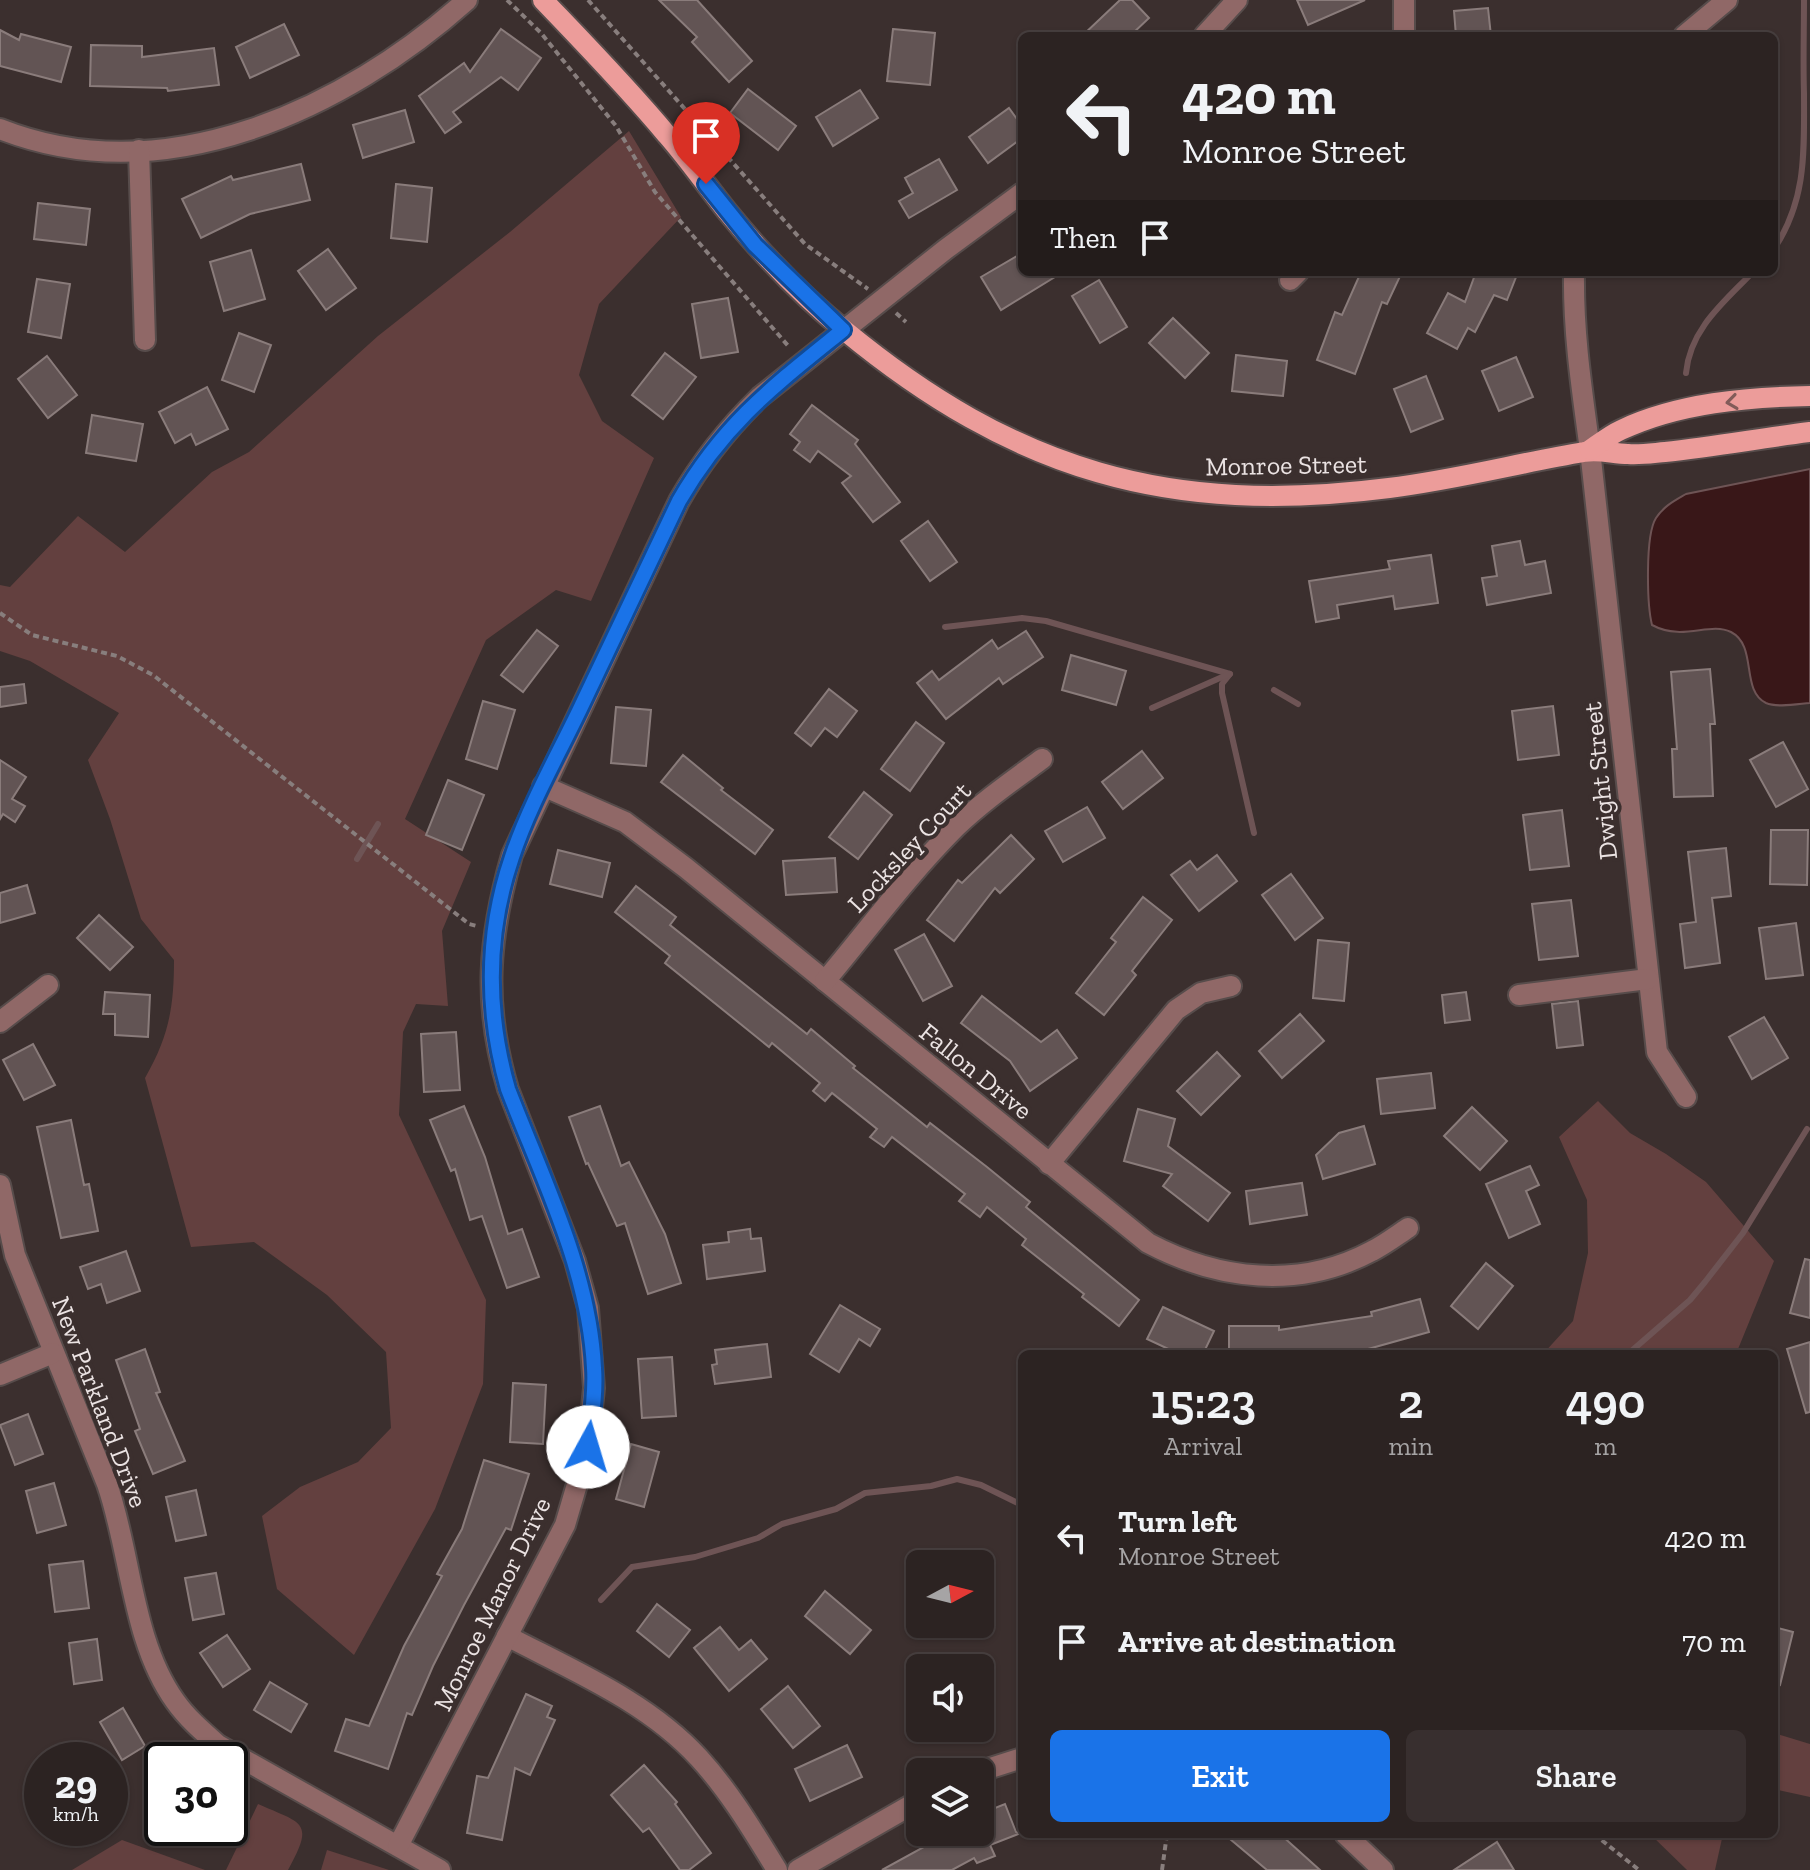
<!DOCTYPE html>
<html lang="en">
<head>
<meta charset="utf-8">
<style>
	:root { --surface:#2c2322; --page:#382f2f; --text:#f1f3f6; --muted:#a6a4a5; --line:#484040; --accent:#1a73e8 }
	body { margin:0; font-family:"Zilla Slab",serif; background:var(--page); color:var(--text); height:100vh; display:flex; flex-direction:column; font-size:30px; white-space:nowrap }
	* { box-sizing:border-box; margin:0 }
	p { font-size:26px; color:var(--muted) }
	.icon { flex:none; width:44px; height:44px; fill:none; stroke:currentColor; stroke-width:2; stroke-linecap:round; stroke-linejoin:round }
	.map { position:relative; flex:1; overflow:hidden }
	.drawer { position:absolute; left:1018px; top:1350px; width:760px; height:488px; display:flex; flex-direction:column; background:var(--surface); border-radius:12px; box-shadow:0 2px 6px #0004,0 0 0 2px var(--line) }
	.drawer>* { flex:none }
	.guide { position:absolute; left:1018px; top:32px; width:760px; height:244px; border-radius:12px; box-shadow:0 2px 6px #0004,0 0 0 2px var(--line); background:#2c2322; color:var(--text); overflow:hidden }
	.needle { width:52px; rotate:83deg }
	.controls { position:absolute; left:906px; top:1550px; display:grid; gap:16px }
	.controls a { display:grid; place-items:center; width:88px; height:88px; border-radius:12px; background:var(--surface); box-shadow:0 2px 6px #0004,0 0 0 2px var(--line); font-size:40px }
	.speed { position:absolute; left:24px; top:1742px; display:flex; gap:16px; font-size:40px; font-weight:700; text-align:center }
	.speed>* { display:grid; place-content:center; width:104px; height:104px; border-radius:50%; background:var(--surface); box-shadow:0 2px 6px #0004,0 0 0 2px var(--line); line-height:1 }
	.speed small { font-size:20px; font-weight:400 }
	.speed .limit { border:4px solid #111; border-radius:12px; background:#fff; color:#111 }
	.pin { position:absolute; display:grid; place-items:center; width:68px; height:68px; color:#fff; margin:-82px -34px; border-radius:50% 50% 50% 0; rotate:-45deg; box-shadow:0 0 8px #0007 }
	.pin .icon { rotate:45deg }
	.me { position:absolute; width:88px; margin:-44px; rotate:6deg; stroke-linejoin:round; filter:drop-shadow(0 0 6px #0008) }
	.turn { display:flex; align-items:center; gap:28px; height:168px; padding:0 32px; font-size:36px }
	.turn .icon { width:104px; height:104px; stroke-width:2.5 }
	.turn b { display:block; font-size:56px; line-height:68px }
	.then { display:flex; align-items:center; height:76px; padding:0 32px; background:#0003; gap:16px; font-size:30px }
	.eta { display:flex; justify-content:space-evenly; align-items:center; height:136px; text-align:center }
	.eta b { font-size:48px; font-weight:600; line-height:56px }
	.action { display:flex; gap:16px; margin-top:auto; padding:16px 32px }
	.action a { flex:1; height:92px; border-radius:12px; background:var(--accent); color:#fff; font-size:32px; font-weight:600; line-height:92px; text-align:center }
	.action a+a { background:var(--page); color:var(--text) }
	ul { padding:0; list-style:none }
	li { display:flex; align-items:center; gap:24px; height:104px; padding:0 32px }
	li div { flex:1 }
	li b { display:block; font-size:30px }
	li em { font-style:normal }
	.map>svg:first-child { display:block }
</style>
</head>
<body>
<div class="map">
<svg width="1810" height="1870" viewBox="0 0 1810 1870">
	<rect width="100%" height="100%" fill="#3b2f2e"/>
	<g fill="#63403f">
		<path d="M629 131 681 217 599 304 579 375 602 421 654 458 591 601 556 590 486 640 405 819 471 862 442 931 448 1006 416 1004 403 1032 399 1115 486 1300 483 1384 435 1509 354 1655 277 1589 262 1516 300 1487 358 1462 391 1428 386 1352 327 1295 254 1242 191 1247 145 1078C169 1036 174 1007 174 960L141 919 110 819 88 760 119 713 30 661 0 651V585L10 587 78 516 125 552 212 472 249 452 378 336 510 232Z"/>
		<path d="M1598 1101 1630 1133 1666 1154 1706 1182 1774 1261 1736 1354H1543L1573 1321 1588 1253 1587 1200 1559 1137Z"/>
		<path d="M1774 1733 1810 1744V1797L1774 1789Z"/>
		<path d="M258 1804C303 1824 315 1821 288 1870H226Z"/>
		<path d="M1650 1834H1723L1715 1870H1687Z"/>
		<path d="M122 1840 205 1870H72Z"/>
		<path d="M327 1850 389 1870H321Z"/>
	</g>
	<path fill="#391718" stroke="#6e5455" stroke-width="2" d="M1810 469V703C1798 704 1777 708 1766 703 1740 690 1758 646 1731 632 1709 621 1684 642 1652 625 1647 605 1645 535 1656 518 1664 506 1674 501 1686 494Z"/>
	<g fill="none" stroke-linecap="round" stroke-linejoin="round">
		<g stroke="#6e5455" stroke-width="6">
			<path d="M1774 249C1807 199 1804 151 1804 93 1803 62 1804 31 1804 0"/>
			<path d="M1686 373C1690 329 1724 302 1753 272"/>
			<path d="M945 627 1022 618 1046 621 1230 674"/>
			<path d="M1230 674 1222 684V693L1254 833"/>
			<path d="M1274 690 1298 704"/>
			<path d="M1152 708 1229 674"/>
			<path d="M357 859 378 824"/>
			<path d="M1628 1354 1690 1300 1705 1282 1743 1233 1807 1129"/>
			<path d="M601 1600 632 1567 695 1557 758 1538 782 1524 836 1509 865 1493 931 1486 957 1479 981 1485 1022 1505"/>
		</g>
	</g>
	<g fill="#625454" stroke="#8a7c7b" stroke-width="2">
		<path d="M659 0H697L752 61 729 82 692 42 697 37Z"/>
		<path d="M1120 0H1132L1149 18 1130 36H1082Z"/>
		<path d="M1297 0H1365L1308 25Z"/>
		<path d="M1488 8 1491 36H1456L1454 11Z"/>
		<path d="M284 24 299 55 250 78 236 47Z"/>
		<path d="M501 29 541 58 518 90 501 77 453 112 461 122 445 133 419 96 464 63 470 72Z"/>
		<path d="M893 29 935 33 930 85 887 81Z"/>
		<path d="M0 30 19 40 21 34 71 47 61 82 0 66Z"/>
		<path d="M91 45 142 46V57L214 48 219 85 168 91 167 88 90 86Z"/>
		<path d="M748 89 796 126 778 150 730 113Z"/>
		<path d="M860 90 878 118 833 146 816 117Z"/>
		<path d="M1009 108 1022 126V138L988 163 969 137Z"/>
		<path d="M405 110 414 142 363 158 353 125Z"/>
		<path d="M939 159 957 190 909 218 899 201 913 193 905 178Z"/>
		<path d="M301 164 310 200 250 214 201 238 182 199 231 176 233 180Z"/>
		<path d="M396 184 432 188 427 242 391 238Z"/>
		<path d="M38 203 90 209 86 245 34 239Z"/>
		<path d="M328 249 356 288 326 310 298 271Z"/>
		<path d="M251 250 265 299 224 311 210 262Z"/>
		<path d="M1022 253V272H1063L1001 310 981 277Z"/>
		<path d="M1361 272H1402L1387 304 1382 302 1355 374 1317 360 1335 312 1342 315Z"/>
		<path d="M1476 272H1518L1507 300 1494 295 1475 332 1468 328 1457 349 1427 333 1448 293 1465 302Z"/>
		<path d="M37 279 70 284 61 338 28 332Z"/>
		<path d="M1099 280 1127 327 1100 343 1072 296Z"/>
		<path d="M728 298 738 352 701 358 692 304Z"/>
		<path d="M1173 318 1209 353 1185 378 1149 343Z"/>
		<path d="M239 333 271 345 254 392 222 380Z"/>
		<path d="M665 353 696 377 663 419 632 395Z"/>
		<path d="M1236 355 1287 361 1283 396 1232 391Z"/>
		<path d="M47 356 77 395 48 418 18 379Z"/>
		<path d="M1516 357 1533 397 1499 411 1482 371Z"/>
		<path d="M1426 376 1443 419 1411 432 1394 389Z"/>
		<path d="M207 387 228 429 196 445 191 434 175 443 159 412Z"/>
		<path d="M812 405 858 440 855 444 900 502 873 522 842 483 851 476 818 451 810 462 794 450 800 442 790 434Z"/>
		<path d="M92 415 143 424 136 461 86 453Z"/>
		<path d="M928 521 957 562 930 581 901 541Z"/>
		<path d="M1520 541 1525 565 1545 561 1551 593 1487 605 1482 578 1497 576 1492 546Z"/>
		<path d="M1431 555 1438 603 1395 609 1393 596 1337 605 1339 618 1316 622 1309 581 1390 569 1388 561Z"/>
		<path d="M537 630 558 646 523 692 501 675Z"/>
		<path d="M1026 631 1043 657 1003 684 999 678 946 719 917 683 932 671 939 680 992 640 998 649Z"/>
		<path d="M1071 655 1126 671 1116 705 1062 690Z"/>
		<path d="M1710 669 1715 724H1710L1713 796 1674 797 1672 749H1677L1671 672Z"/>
		<path d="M24 684 26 703 0 707V687Z"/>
		<path d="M829 689 857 711 837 737 825 728 811 746 795 733Z"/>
		<path d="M483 701 515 710 497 769 466 759Z"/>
		<path d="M1553 706 1559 755 1518 760 1512 711Z"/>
		<path d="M616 707 651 710 646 766 611 763Z"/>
		<path d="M916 722 944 743 910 791 881 769Z"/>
		<path d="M1783 742 1808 789 1776 807 1750 760Z"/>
		<path d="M1142 751 1163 778 1123 809 1102 782Z"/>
		<path d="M683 755 723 788 721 790 773 830 755 854 661 782Z"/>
		<path d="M0 760 26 777 12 799 25 806 15 822 3 814 0 819Z"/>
		<path d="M448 780 484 795 462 850 426 835Z"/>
		<path d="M864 792 892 815 858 859 829 837Z"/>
		<path d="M1087 807 1105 838 1063 862 1045 831Z"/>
		<path d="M1562 810 1569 866 1530 870 1523 815Z"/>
		<path d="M1771 830H1808L1807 885 1770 884Z"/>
		<path d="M1011 835 1034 859 1000 893 995 888 954 941 927 920 958 880 962 883Z"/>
		<path d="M1726 848 1731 896 1712 898 1720 963 1685 968 1680 924 1696 922 1688 852Z"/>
		<path d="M558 850 610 863 602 897 550 884Z"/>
		<path d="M1217 855 1237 881 1199 911 1171 875 1190 861 1197 870Z"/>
		<path d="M835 858 837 892 786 895 783 861Z"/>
		<path d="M1291 874 1323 918 1295 940 1262 895Z"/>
		<path d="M27 885 35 913 0 923V893Z"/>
		<path d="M636 886 676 917 670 925 807 1034 811 1029 855 1066 853 1068 927 1127 930 1123 987 1167 1030 1202 1026 1207 1139 1300 1119 1326 1082 1297 1084 1294 1022 1245 1026 1239 987 1207 980 1217 959 1201 965 1194 892 1137 884 1147 870 1137 877 1129 832 1093 825 1101 813 1091 820 1083 772 1043 769 1047 665 963 670 956 615 912Z"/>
		<path d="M1143 897 1172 920 1132 971 1136 975 1104 1015 1076 993 1116 942 1111 938Z"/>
		<path d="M1571 900 1578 956 1539 960 1532 904Z"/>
		<path d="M99 915 133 947 110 970 77 938Z"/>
		<path d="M1796 923 1803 975 1766 979 1759 928Z"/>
		<path d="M924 934 952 986 923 1001 895 950Z"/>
		<path d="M1318 940 1349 943 1344 1001 1313 998Z"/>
		<path d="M105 992 150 995 148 1037 115 1035V1014H103Z"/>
		<path d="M1466 992 1470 1020 1445 1023 1442 995Z"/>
		<path d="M982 996 1041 1042 1057 1030 1077 1058 1030 1091 1010 1061 961 1023Z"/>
		<path d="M1578 1001 1583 1045 1557 1048 1552 1004Z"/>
		<path d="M1300 1014 1324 1041 1282 1078 1259 1051Z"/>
		<path d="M1764 1017 1788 1058 1752 1079 1729 1037Z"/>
		<path d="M456 1032 460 1090 424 1092 421 1034Z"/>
		<path d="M33 1044 55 1085 24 1100 3 1060Z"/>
		<path d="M1217 1052 1240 1076 1201 1115 1177 1091Z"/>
		<path d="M1431 1073 1435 1108 1381 1114 1377 1079Z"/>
		<path d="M464 1106 485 1157 508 1234 522 1229 539 1277 507 1288 482 1216 470 1220 455 1169 451 1171 430 1120Z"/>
		<path d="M600 1106 621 1166 629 1162 665 1234 681 1283 648 1294 625 1223 617 1226 588 1163 586 1164 569 1117Z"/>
		<path d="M1472 1107 1507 1141 1480 1170 1444 1136Z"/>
		<path d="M1138 1109 1175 1119 1168 1146 1230 1193 1208 1221 1163 1186 1172 1174 1124 1161Z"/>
		<path d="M71 1120 84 1185 89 1184 98 1231 61 1238 37 1127Z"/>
		<path d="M1364 1126 1375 1164 1323 1179 1316 1155 1339 1133Z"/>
		<path d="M1530 1166 1539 1185 1526 1191 1540 1224 1509 1238 1486 1184Z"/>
		<path d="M1302 1183 1307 1215 1250 1224 1246 1191Z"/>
		<path d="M750 1229 751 1239 761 1238 765 1271 707 1279 703 1245 729 1242 728 1232Z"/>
		<path d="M126 1251 140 1291 107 1303 101 1284 88 1289 80 1267Z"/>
		<path d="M1805 1259 1810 1260V1318L1790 1313Z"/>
		<path d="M1486 1263 1513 1286 1478 1329 1451 1306Z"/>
		<path d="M1420 1299 1429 1332 1361 1351 1362 1354H1229V1326H1279V1330L1372 1316 1371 1312Z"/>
		<path d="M840 1305 880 1329 870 1346 859 1339 839 1372 810 1354Z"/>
		<path d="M1163 1307 1214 1331 1203 1354H1179L1147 1339Z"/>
		<path d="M1810 1342V1412L1806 1413 1787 1349Z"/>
		<path d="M767 1344 771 1377 715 1384 712 1365 717 1364 715 1350Z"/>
		<path d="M145 1349 160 1392 156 1393 185 1461 153 1474 135 1431 140 1429 116 1360Z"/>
		<path d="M672 1357 676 1416 642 1418 638 1359Z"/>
		<path d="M513 1383 546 1385 543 1444 510 1442Z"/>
		<path d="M28 1414 43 1454 15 1465 0 1425Z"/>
		<path d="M631 1444 659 1452 644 1507 616 1499Z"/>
		<path d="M484 1460 529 1474 511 1530 506 1528 464 1605 433 1666 412 1715 407 1713 388 1769 335 1751 346 1719 369 1726 404 1646 442 1576 437 1574 462 1529Z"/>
		<path d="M54 1483 66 1525 37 1533 26 1491Z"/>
		<path d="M196 1490 206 1535 176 1541 166 1497Z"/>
		<path d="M83 1561 89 1608 55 1612 49 1565Z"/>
		<path d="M216 1573 224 1614 193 1620 185 1578Z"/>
		<path d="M825 1591 871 1630 850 1654 805 1616Z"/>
		<path d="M657 1604 690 1630 669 1657 637 1631Z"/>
		<path d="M720 1627 739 1650 751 1640 767 1659 729 1691 694 1648Z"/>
		<path d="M1774 1627 1793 1632 1780 1685 1774 1684Z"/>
		<path d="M227 1635 250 1669 223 1687 200 1653Z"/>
		<path d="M97 1639 102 1680 74 1684 69 1643Z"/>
		<path d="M270 1682 307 1704 291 1732 254 1710Z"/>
		<path d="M788 1686 820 1726 793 1748 761 1709Z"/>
		<path d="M526 1694 552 1706 547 1717 555 1720 530 1775 515 1768 502 1840 467 1833 477 1776 488 1778Z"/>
		<path d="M123 1708 145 1746 122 1760 100 1722Z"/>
		<path d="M847 1745 862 1777 810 1801 795 1769Z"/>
		<path d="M644 1765 677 1802 675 1804 711 1853 689 1870H680L649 1828 643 1832 611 1795Z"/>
		<path d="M1005 1804 1016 1832 1021 1833 990 1845 995 1856 977 1863 974 1858 952 1870H882L951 1832H980V1814Z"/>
		<path d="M1224 1834H1280L1320 1870H1267Z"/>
		<path d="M1497 1842 1514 1870H1454Z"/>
	</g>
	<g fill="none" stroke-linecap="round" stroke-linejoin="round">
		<defs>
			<g id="minor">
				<path d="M1404 0V36"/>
				<path d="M1204 36 1237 0"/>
				<path d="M1684 36 1727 0"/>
				<path d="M0 129C165 194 345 109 467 0"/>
				<path d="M139 150 145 340"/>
				<path d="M1574 272C1573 333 1582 391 1590 450L1657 1052 1686 1097"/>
				<path d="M1290 280 1298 272"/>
				<path d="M543 786 625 822 686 868 1148 1243C1218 1280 1299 1290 1372 1251 1384 1245 1396 1236 1408 1228"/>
				<path d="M825 981C868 930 908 875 956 827 982 802 1012 781 1042 759"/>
				<path d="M1519 995 1648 979"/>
				<path d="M0 1022 48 985"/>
				<path d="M1049 1164 1176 1010 1201 993 1231 986"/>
				<path d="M0 1185 15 1255 107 1484C131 1553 132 1641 175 1701 187 1718 202 1731 218 1745L440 1870"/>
				<path d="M0 1375 53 1353"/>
				<path d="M507 1636C574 1671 648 1702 699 1758 730 1792 753 1831 777 1870"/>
				<path d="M978 1772 1022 1758"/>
				<path d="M1345 1834 1383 1870"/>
				<path d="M398 1846 565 1525 588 1447 594 1388 588 1308 575 1261 508 1089C483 1005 488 939 512 855L679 501C701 462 728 428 760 397L946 249 1022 193"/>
				<path d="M798 1870 920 1800"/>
			</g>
			<g id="major">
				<path d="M543 0C585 44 628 88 667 135 688 159 706 185 726 210 761 253 801 295 844 330 1015 471 1170 516 1389 488 1455 480 1519 463 1584 452 1599 449 1613 454 1628 454 1640 455 1653 453 1665 452 1713 447 1762 438 1810 432"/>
				<path d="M1590 450C1600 443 1610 435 1621 430 1678 403 1748 397 1810 396"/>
			</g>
		</defs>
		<use href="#minor" stroke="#574c4b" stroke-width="24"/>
		<use href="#major" stroke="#574c4b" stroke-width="24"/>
		<g stroke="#887e7d" stroke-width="4" stroke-dasharray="6 4" stroke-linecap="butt">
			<path d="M507 0 541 33 616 126 655 192 790 348"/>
			<path d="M588 0 805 244 868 289"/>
			<path d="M896 313 906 322"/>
			<path d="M0 613 32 635 117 656 153 675 469 924 477 926"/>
			<path d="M1594 1834 1639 1870"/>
			<path d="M1162 1870 1167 1834"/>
		</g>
		<use href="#minor" stroke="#906867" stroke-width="20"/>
		<use href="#major" stroke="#ec9c9a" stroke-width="20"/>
	</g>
	<defs><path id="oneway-chevron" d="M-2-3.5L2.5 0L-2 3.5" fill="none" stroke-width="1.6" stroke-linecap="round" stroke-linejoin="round" transform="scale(2)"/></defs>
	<use stroke="#825b59" href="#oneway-chevron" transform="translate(1732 402) rotate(172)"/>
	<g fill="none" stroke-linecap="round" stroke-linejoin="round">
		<defs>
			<path id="route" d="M588 1447C591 1421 596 1394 594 1368 589 1270 543 1180 508 1089 486 1012 486 933 512 857 529 806 557 757 580 709 613 639 646 570 679 501 724 423 775 385 843 330L755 245 706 184"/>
		</defs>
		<use href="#route" stroke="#114b97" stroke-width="20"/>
		<use href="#route" stroke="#1a73e8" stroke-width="14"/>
	</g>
	<g text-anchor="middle" stroke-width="8" stroke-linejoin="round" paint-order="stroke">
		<g font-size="26" fill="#ebe3e3" stroke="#3b2f2e">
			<text transform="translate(1286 465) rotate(-1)" y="9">Monroe Street</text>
			<text transform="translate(1600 781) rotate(-96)" y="9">Dwight Street</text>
			<text transform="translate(909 847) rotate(-47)" y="9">Locksley Court</text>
			<text transform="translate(976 1071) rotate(39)" y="9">Fallon Drive</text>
			<text transform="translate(100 1402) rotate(69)" y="9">New Parkland Drive</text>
			<text transform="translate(492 1604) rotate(-64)" y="9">Monroe Manor Drive</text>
		</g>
	</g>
</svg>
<div class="controls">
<a><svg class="needle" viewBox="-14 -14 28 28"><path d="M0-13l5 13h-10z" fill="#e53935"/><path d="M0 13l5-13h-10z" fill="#a6a4a5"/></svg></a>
<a><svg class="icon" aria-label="sound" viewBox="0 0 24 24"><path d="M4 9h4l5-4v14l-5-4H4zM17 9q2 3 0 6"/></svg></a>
<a><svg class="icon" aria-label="layers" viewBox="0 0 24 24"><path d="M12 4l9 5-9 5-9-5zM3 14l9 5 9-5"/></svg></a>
</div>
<div class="speed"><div>29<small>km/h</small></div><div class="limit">30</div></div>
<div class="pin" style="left:706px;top:184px;background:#d93025"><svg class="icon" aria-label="arrive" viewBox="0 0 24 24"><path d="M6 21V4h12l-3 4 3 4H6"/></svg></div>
<svg class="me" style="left:588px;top:1447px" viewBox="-20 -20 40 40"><circle r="19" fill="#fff"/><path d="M0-13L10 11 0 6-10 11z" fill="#1a73e8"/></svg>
<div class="guide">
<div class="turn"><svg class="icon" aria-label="left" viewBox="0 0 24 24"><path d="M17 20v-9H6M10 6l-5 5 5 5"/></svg><div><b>420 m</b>Monroe Street</div></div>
<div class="then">Then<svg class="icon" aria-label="arrive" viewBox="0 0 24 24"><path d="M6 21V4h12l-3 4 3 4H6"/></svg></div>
</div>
<section class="drawer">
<div class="eta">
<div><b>15:23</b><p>Arrival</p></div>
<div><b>2</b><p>min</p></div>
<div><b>490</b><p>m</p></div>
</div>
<ul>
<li><svg class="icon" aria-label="left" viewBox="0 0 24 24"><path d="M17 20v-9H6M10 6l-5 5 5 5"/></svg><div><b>Turn left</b><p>Monroe Street</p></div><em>420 m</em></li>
<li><svg class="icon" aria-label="arrive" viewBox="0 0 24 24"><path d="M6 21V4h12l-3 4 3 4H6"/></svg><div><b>Arrive at destination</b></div><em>70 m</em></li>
</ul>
<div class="action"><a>Exit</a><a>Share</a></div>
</section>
</div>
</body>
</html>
